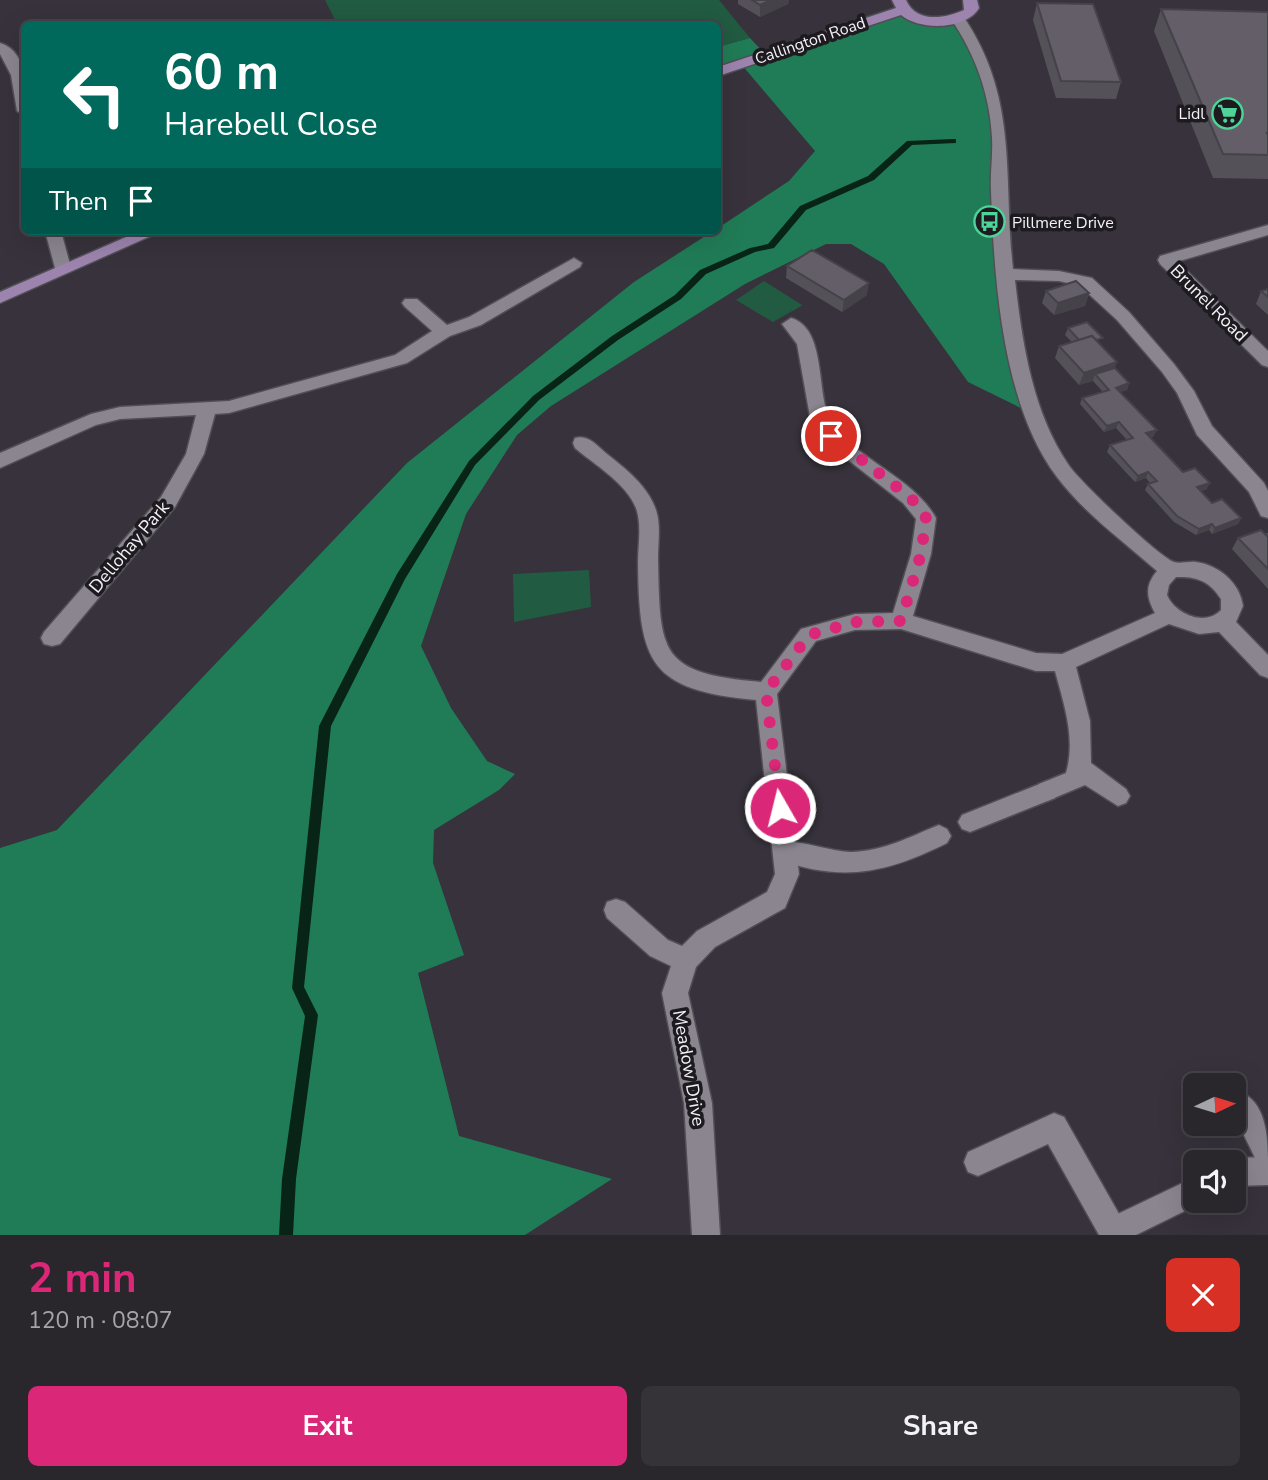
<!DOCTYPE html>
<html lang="en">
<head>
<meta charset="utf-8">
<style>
	:root { --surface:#29262c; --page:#353238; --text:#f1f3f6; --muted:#a5a5a9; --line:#454348; --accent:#db2777 }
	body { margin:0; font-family:"Nunito Sans",sans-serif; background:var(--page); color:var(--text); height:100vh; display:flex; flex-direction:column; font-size:26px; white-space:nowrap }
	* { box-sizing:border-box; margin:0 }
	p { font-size:23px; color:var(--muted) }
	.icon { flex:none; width:38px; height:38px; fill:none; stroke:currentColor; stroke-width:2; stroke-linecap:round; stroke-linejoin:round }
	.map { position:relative; height:1235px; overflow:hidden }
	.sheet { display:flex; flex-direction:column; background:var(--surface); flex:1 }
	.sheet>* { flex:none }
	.hud { position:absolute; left:21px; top:21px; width:700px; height:214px; border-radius:10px; box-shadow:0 7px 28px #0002,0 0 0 2px var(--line); background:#00695c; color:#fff; overflow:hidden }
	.needle { width:46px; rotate:86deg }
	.controls { position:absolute; left:1183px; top:1073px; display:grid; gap:14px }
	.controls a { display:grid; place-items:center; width:63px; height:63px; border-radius:10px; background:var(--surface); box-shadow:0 7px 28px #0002,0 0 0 2px var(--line); font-size:35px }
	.pin { position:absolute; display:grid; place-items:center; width:60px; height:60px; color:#fff; margin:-30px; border:4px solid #fff; border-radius:50%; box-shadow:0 2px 7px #0007 }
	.me { position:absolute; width:77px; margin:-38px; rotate:352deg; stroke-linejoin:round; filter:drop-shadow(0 0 5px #0008) }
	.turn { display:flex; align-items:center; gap:24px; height:147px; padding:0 28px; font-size:32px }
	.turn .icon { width:91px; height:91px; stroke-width:2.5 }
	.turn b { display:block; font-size:49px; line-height:60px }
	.then { display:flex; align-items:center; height:66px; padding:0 28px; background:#0003; gap:14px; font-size:26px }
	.round { display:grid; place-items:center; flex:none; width:74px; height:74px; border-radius:10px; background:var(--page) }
	.overview { display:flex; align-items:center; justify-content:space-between; height:119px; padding:0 28px }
	h1 { font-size:42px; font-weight:700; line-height:52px; color:var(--accent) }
	.primary-button { display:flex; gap:14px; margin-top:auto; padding:14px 28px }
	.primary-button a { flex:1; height:80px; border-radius:10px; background:var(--accent); color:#fff; font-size:28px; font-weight:700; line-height:80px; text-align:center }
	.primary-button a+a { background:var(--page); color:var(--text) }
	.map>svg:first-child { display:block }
</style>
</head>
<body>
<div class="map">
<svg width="1268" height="1235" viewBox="0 0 1268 1235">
	<rect width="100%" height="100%" fill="#37323b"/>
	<g fill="#215b41">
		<path d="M325 0H719L750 38 718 47V24H337Z"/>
		<path d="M764 281 802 305H803L773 322 736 300Z"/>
		<path d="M589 570 591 607 514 622 513 574Z"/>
	</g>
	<path fill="#207c56" d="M902 10 913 17 958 19 988 87 998 195 1033 414 968 382 884 264 851 244H826L745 284 551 406 517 435 466 514 421 646 451 708 487 761 515 774 499 790 434 830 433 863 464 955 418 973 459 1136 612 1179 525 1235H0V848L57 830 407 463 634 282 713 231H718V228L789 181 815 151 741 64 718 72V47L750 38 766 55Z"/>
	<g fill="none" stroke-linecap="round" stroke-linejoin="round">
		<path fill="#082417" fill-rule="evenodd" d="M953 139H956V143L912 145 874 180 806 210 774 248 755 252 706 274 681 299 618 340 539 400 475 465 405 579 331 726 304 987 318 1015 296 1179 293 1235H279L282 1179 305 1016 292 988 319 726 397 574 469 461 533 396 612 336 675 295 700 270 750 248 768 244 800 206 868 176 907 141Z"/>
		<defs>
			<g id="lane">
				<path d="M1166 255 1172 256 1268 351V367L1262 365 1160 264 1158 260Z"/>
				<path d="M1047 781 1055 784 1059 791 1055 798 970 832 962 829 958 822 962 815Z"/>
				<path d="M939 825 947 829 951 836 947 843C887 873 842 883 777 859L773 851 777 843C794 837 829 852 851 852 884 851 909 837 939 825Z"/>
				<path d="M1243 1093C1268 1106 1268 1142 1268 1169L1258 1165C1249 1142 1234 1123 1234 1097Z"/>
				<path d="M1054 1113 1064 1117 1123 1221 1126 1235H1099L1048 1144 978 1176 968 1172 964 1162 968 1152Z"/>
			</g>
			<g id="street">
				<path d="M953 16H963C1019 98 1003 176 1013 269L1059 271 1092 278 1129 312 1174 364 1194 391 1212 426 1264 483 1268 491V518L1261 516 1249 492 1197 435 1177 393 1162 372 1117 320 1080 286 1059 281 1015 280C1022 341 1032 411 1068 464 1078 480 1159 557 1174 562 1180 564 1189 561 1196 562 1219 565 1240 583 1243 606L1236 622 1268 655V678L1260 675 1219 632 1199 634 1169 624 1076 667 1090 721 1091 763 1126 789 1130 796 1126 803 1118 806 1085 785 1047 801 1039 798 1035 791 1039 784 1066 773C1076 738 1064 705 1055 671H1036L901 629 855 630 816 641 777 694 799 874 785 908 715 947 696 967 688 993 712 1103 720 1235H692L684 1103 662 993 671 966 650 956 607 918 604 910 607 902 616 899 625 902 668 940 682 946 697 931 767 892 775 874 756 700C650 690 639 664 638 562 638 545 642 525 636 508 626 483 595 465 575 448L573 443 575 438C589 434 597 446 607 454 626 469 648 486 656 510 661 525 658 542 658 558 660 654 659 673 761 682L801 629 855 614 893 613 911 554 916 519 903 503 824 441 810 417 797 344 782 324 791 318C827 328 816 394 830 419 851 458 912 475 936 518L931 554 913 616 1036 653 1062 654 1155 613C1146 597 1145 585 1157 571 1123 541 1085 514 1057 477 1002 405 994 279 991 191 990 173 993 156 992 138 990 95 975 54 951 19ZM1176 577C1196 576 1210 581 1221 599V610C1205 627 1175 614 1167 595L1169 585Z"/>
				<path d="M0 43C30 52 24 91 24 115L17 111 11 75 0 54Z"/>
				<path d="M1268 225V235L1166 265 1158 260 1160 256Z"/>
				<path d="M45 231H61L71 268 69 272 63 273 55 268Z"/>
				<path d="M574 258 582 263 580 267 481 325 450 336 407 363 229 413 215 414 204 454 175 507 60 644 52 646 44 644 41 638 44 632 161 497 186 454 196 415 120 419 96 425 0 468V453L91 414 120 407 229 401 395 355 432 331 405 307 402 303 405 299H417L447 325 469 317Z"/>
				<path d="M1268 1157V1185L1234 1186V1162H1224L1234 1158Z"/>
				<path d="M1195 1177V1200L1205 1201 1136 1235H1100L1103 1221Z"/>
			</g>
			<g id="secondary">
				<path d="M892 0H906C916 23 944 19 964 10L963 0H977L979 8C966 30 920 31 901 15L718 76V67L896 8Z"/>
				<path d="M140 231H162L0 303V292Z"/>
			</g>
		</defs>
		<use href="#lane" stroke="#514e55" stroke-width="3"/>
		<use href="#street" stroke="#514e55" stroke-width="3"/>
		<use href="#secondary" stroke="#514e55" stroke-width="3"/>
		<use href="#lane" fill="#8a858f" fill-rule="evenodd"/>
		<use href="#street" fill="#8a858f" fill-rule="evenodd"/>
		<use href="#secondary" fill="#9c84ae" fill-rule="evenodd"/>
	</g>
	<g fill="#555159">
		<path d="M738 0H789L788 4 760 17 738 4Z"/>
		<path d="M1037 3 1121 82 1116 99 1056 98 1033 20Z"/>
		<path d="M1161 9 1268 12V179L1213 178 1154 31Z"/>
		<path d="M787 266 867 295 842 312 786 278Z"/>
		<path d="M1268 289V315L1256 304 1261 291Z"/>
		<path d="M1046 291 1089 293 1085 306 1054 315 1042 303Z"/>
		<path d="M1068 328 1101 344 1115 368 1129 383 1127 390 1120 392 1154 436 1150 438 1183 472 1207 489 1201 491 1212 503 1241 518 1238 524 1212 534 1209 530 1196 535 1174 522 1145 490 1148 484 1150 483 1146 478 1135 482 1107 452 1110 445 1127 440 1116 428 1104 432 1080 404 1082 398 1103 392 1093 381 1079 385 1055 358 1059 346 1072 342 1065 335Z"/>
		<path d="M1268 533V589L1232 549 1238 538Z"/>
	</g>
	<g fill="#454249">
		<path d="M771 0H789L788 4 760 17V5Z"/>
		<path d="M869 283 867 295 842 312 844 300Z"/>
		<path d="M1089 293 1085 306 1054 315 1058 303Z"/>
		<path d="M1117 362 1113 375 1095 374 1093 381 1079 385 1084 373Z"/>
		<path d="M1129 383 1127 390 1114 394 1116 388Z"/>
		<path d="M1119 422 1116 428 1104 432 1107 426Z"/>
		<path d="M1157 430 1154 436 1143 439 1146 433Z"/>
		<path d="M1148 472 1146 478 1135 482 1138 476Z"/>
		<path d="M1210 483 1207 489 1194 494 1197 487Z"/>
		<path d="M1241 518 1238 524 1212 534 1215 528Z"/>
		<path d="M1212 524 1209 530 1196 535 1199 529Z"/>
	</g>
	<g fill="#635e68" stroke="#454249" stroke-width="2">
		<path d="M752 0H771L760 5Z"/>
		<path d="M1037 3 1093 4 1121 82 1061 81Z"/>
		<path d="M1161 9 1268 12V133H1267L1268 135V155L1223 154Z"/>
		<path d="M812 250 869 283 844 300 787 266Z"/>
		<path d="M1076 281 1089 293 1058 303 1046 291Z"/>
		<path d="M1268 289V297L1261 291Z"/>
		<path d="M1087 322 1103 338 1096 340 1092 336 1079 340 1068 328Z"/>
		<path d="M1092 336 1117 362 1084 373 1059 346Z"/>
		<path d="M1115 368 1129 383 1116 388 1157 430 1146 433 1183 472 1195 468 1210 483 1197 487 1212 503 1222 499 1241 518 1215 528 1212 524 1199 529 1177 516 1148 484 1157 481 1148 472 1138 476 1110 445 1133 438 1119 422 1107 426 1082 398 1109 390 1095 374Z"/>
		<path d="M1261 530 1268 537V569L1238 538Z"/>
	</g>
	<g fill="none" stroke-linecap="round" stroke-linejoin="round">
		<path stroke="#db2777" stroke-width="12" stroke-dasharray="0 21.6" d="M780 808 766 692 809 635 855 622 901 621 921 554 926 518 911 498 831 436"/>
	</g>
	<defs>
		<symbol id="supermarket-ring" viewBox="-11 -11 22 22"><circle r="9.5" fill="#1d1b1f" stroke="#4ed399" stroke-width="1.5"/><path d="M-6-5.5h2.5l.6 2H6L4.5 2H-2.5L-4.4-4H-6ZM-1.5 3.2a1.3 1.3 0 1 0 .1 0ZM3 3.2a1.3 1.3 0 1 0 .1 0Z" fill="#4ed399"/></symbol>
		<symbol id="bus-ring" viewBox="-11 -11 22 22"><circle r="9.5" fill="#1d1b1f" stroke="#4ed399" stroke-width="1.5"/><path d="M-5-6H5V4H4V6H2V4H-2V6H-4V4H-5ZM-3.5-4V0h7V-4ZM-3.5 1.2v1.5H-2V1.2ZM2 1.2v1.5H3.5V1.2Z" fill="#4ed399"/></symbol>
	</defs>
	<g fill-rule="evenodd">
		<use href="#supermarket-ring" x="1210" y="96" width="35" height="35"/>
		<use href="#bus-ring" x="972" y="204" width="35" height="35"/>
	</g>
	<g text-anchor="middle" stroke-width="7" stroke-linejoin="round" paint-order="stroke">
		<g font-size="16" fill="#f4f1f7" stroke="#1d1b1f">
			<text transform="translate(810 40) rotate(-19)" y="6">Callington Road</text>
		</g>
		<g font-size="16" fill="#f4f1f7" stroke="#1d1b1f" text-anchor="end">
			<text x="1205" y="119">Lidl</text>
			<text x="1012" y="228" text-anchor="start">Pillmere Drive</text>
		</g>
		<g font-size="18" fill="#f4f1f7" stroke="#1d1b1f">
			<text transform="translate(1209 303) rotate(45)" y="6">Brunel Road</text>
			<text transform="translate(129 547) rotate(-50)" y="6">Dellohay Park</text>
			<text transform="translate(689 1068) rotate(80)" y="6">Meadow Drive</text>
		</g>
	</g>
</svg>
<div class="controls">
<a><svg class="needle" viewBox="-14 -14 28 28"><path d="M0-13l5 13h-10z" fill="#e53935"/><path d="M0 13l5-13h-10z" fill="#a5a5a9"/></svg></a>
<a><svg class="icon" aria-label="sound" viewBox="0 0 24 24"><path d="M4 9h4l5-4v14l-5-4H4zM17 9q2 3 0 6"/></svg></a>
</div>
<div class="pin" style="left:831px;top:436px;background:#d93025"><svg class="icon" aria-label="arrive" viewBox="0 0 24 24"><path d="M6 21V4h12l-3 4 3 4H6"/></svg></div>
<svg class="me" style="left:780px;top:808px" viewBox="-20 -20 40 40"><circle r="17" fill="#db2777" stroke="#fff" stroke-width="3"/><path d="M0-11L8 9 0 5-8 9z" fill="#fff"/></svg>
<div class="hud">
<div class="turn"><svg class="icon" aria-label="left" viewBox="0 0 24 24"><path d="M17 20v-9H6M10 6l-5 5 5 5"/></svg><div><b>60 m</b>Harebell Close</div></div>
<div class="then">Then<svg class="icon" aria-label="arrive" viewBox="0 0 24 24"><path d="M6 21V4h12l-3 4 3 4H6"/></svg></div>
</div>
</div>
<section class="sheet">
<div class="overview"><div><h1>2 min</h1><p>120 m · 08:07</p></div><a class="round" style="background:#d93025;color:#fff"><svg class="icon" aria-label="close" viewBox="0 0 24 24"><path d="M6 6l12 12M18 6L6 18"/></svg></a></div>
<div class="primary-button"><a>Exit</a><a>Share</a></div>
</section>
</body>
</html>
